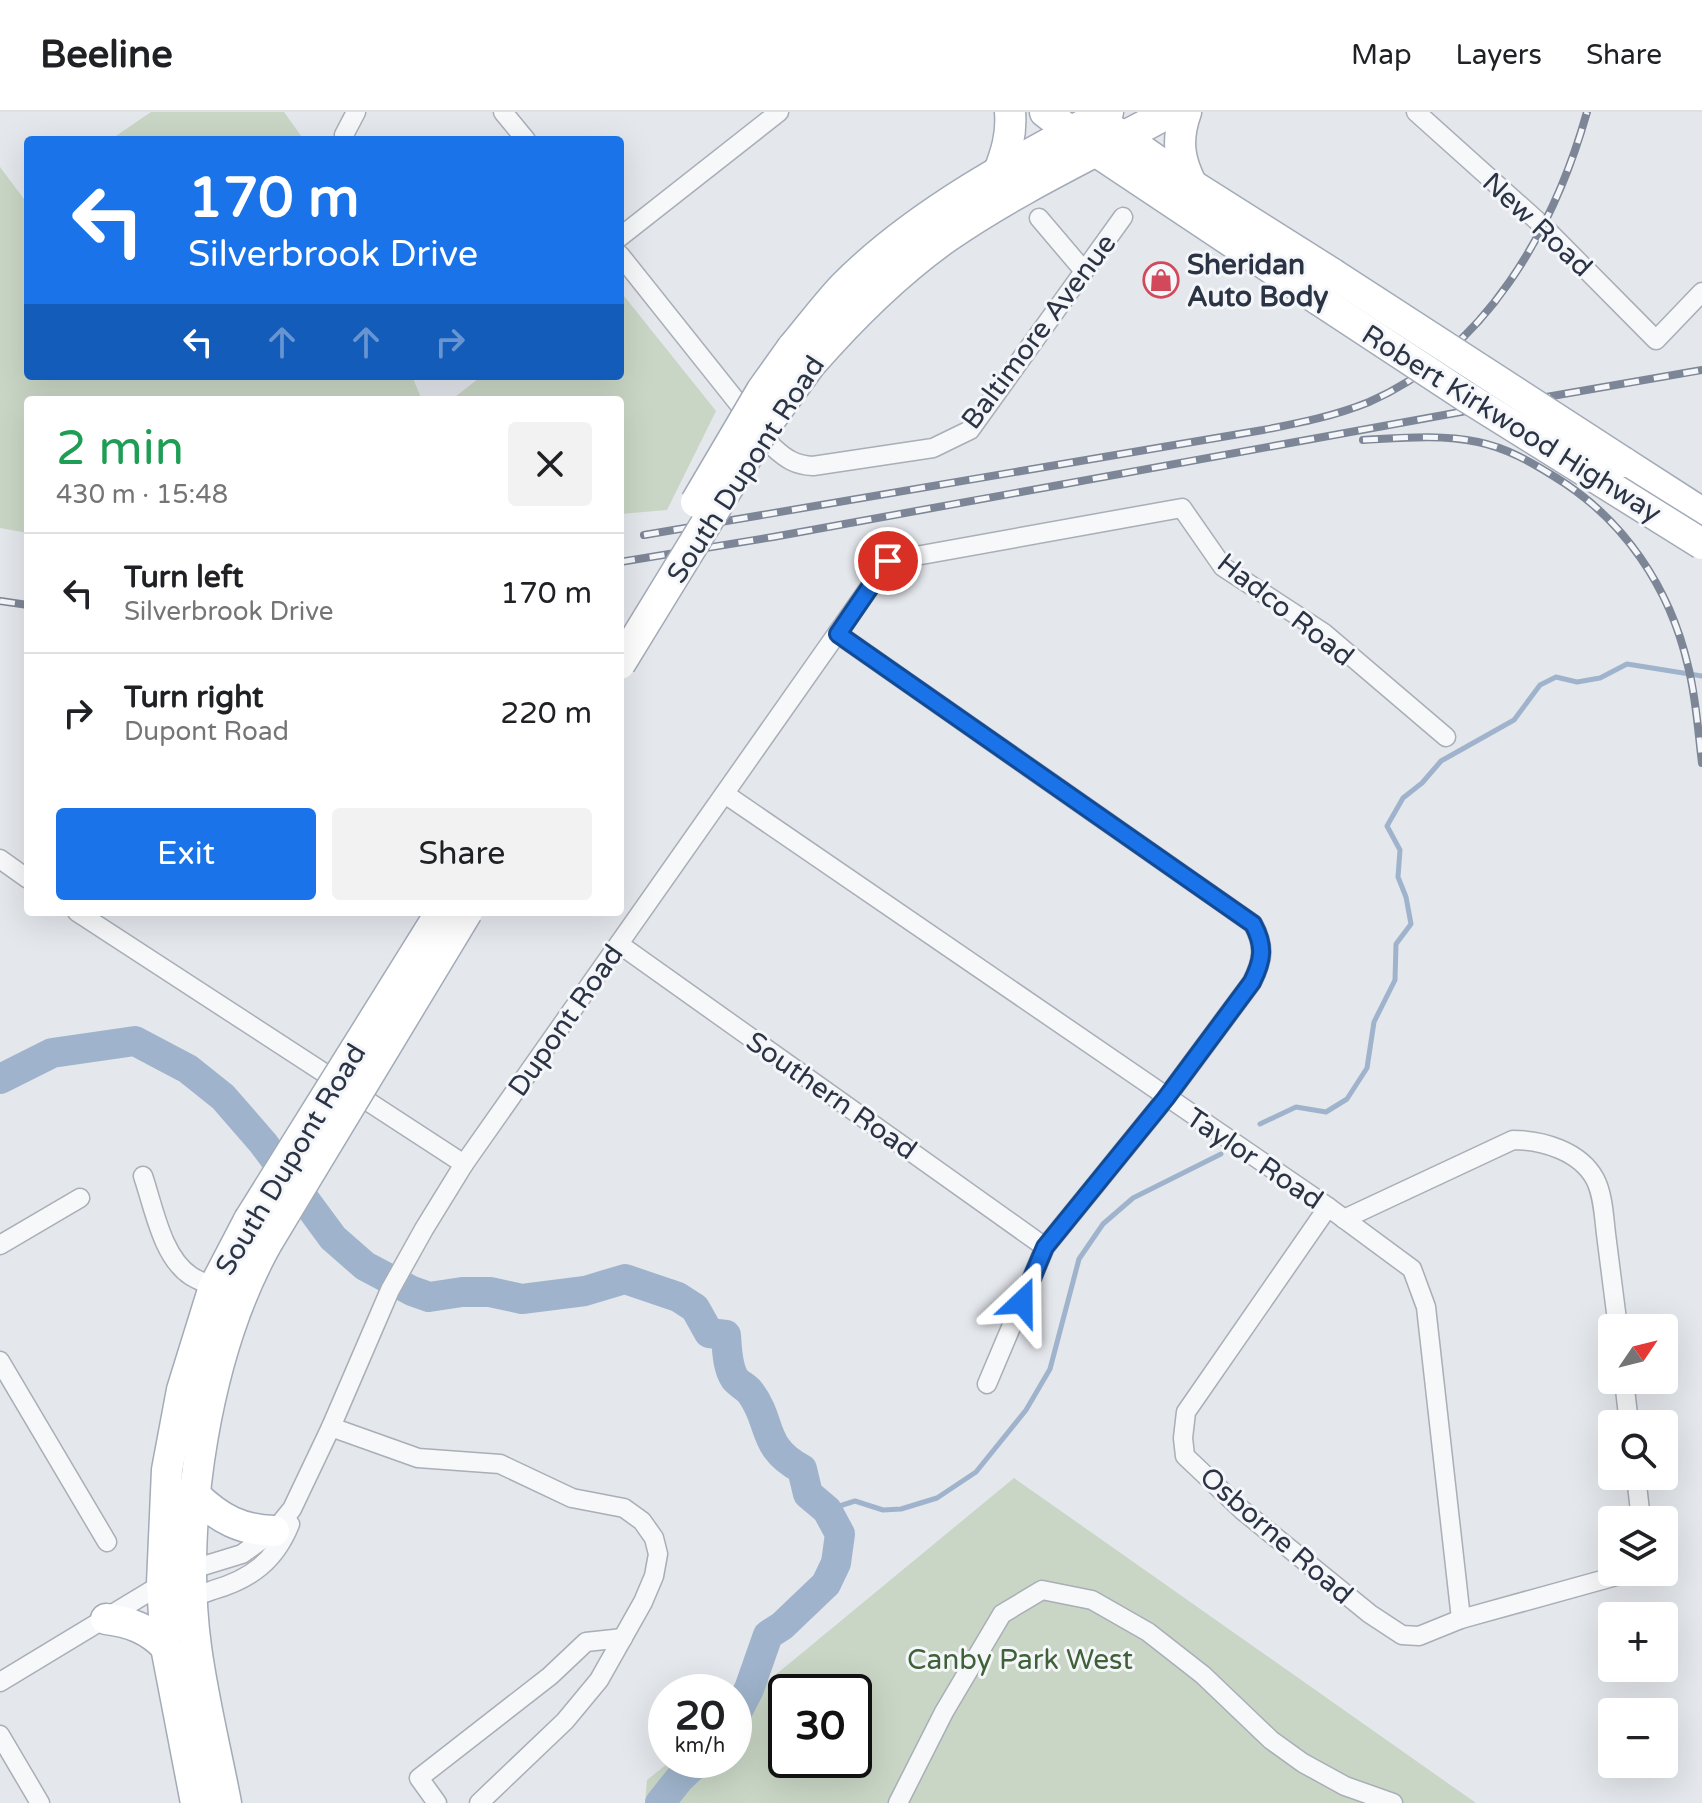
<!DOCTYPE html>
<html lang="en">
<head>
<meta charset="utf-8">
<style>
	:root { --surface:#fff; --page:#f2f2f2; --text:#202124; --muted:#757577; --line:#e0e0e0; --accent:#1a73e8 }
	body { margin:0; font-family:"Varela Round",sans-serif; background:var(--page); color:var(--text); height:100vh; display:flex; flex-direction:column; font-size:30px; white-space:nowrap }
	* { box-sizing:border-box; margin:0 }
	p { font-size:26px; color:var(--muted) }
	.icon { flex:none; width:44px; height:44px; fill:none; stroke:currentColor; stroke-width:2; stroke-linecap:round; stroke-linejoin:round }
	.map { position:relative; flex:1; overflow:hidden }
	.sheet { position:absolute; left:24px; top:284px; width:600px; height:520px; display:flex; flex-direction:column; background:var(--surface); border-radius:8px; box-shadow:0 8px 32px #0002 }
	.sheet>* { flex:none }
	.top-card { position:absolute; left:24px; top:24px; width:600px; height:244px; border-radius:8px; box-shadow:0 8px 32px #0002; background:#1a73e8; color:#fff; overflow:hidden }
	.needle { width:52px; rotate:55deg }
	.controls { position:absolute; left:1598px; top:1202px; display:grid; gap:16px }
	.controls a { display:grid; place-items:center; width:80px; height:80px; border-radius:8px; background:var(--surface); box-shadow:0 8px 32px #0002; font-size:40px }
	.speed { position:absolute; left:648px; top:1562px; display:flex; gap:16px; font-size:40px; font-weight:700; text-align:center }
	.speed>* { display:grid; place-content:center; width:104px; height:104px; border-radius:50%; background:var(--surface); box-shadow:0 8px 32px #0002; line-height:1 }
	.speed small { font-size:20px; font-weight:400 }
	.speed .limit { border:4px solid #111; border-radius:12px; background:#fff; color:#111 }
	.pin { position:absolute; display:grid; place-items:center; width:68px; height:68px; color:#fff; margin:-34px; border:4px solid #fff; border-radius:50%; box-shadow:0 2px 8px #0007 }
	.me { position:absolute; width:88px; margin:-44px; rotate:23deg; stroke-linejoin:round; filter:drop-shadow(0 0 6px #0008) }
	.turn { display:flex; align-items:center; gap:28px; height:168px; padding:0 32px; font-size:36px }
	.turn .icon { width:104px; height:104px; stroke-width:2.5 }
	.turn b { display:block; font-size:56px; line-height:68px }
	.lanes { display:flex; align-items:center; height:76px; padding:0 32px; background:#0003; justify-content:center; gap:40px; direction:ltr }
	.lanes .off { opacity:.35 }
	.round { display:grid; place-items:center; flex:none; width:84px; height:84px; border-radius:8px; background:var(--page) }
	.overview { display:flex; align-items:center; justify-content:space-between; height:136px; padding:0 32px }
	h1 { font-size:48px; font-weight:600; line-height:60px; color:#1e9e55 }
	.button { display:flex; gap:16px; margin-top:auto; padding:16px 32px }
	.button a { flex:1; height:92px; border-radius:8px; background:var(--accent); color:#fff; font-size:32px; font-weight:600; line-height:92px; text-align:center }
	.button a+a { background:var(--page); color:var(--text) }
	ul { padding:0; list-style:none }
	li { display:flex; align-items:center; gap:24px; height:120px; padding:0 32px; border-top:2px solid var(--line) }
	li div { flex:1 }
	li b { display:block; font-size:30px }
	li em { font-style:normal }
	header { display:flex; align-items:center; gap:48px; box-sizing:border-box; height:112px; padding:0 40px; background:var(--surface); border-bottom:2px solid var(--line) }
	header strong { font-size:38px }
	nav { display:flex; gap:44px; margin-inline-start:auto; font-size:28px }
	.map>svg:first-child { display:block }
</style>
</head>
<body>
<header>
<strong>Beeline</strong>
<nav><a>Map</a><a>Layers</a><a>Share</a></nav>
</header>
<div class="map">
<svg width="1702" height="1691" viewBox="0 0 1702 1691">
	<rect width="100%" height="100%" fill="#e4e7ec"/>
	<g fill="#c9d6c5" fill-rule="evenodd">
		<path d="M151 0H284L304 28H110Z"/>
		<path d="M0 55 24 87 28 85V264H412L422 288H28V421L0 416Z"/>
		<path d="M620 179 716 299 667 398 620 402V288H451L482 264H620Z"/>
		<path d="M1014 1366 1476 1691H645L647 1668 672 1648H734V1597ZM786 1580H854V1648H786Z"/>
	</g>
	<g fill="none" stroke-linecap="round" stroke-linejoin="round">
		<g stroke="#9fb4cc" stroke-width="5">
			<path d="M1260 1012 1296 995 1326 1000 1347 987 1367 956 1374 910 1395 868 1396 832 1411 812 1406 785 1398 765 1400 738 1387 714 1403 686 1422 671 1441 649 1514 608 1540 573 1556 565 1577 570 1600 566 1627 552 1702 564"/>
			<path d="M827 1398 855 1389 883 1398 901 1397 937 1386 976 1360 1026 1298 1050 1257 1079 1147 1103 1112 1133 1086 1221 1042"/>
		</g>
		<g stroke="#9fb4cc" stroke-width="30">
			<path d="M0 967 52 941 135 929 188 957 223 985 263 1031 333 1126 365 1154 412 1179 429 1185 462 1180H490L522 1187 585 1179 625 1167 678 1185 695 1196 709 1221 726 1223C727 1237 727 1255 735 1267 739 1272 746 1275 750 1280 773 1310 760 1335 802 1357L808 1382 827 1398 840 1422 836 1451 826 1472 782 1514 768 1523 749 1577 734 1606"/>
			<path d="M660 1691 680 1666 699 1648"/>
		</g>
		<defs>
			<g id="minor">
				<path d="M503 0 526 28"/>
				<path d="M1416 0 1543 114 1656 228 1702 180"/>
				<path d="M344 23 356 0"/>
				<path d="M1039 106 1084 159"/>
				<path d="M620 125 779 0"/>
				<path d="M620 143 773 335C786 347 795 353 813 354L933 336 970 318 1123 105"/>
				<path d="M838 522 1253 812C1265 834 1263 848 1252 870L1166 986 1045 1135 987 1272"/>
				<path d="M725 682 1328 1095 1412 1157 1426 1195 1461 1507"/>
				<path d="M0 747 28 767"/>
				<path d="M77 800 464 1052"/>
				<path d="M619 832 1045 1135"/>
				<path d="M143 1064C154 1096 162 1145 191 1164 200 1170 211 1172 219 1179"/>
				<path d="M1328 1095 1186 1300 1183 1326 1185 1344 1242 1398 1370 1502 1402 1523 1419 1524 1461 1507 1620 1463 1624 1460"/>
				<path d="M1344 1107 1513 1028C1542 1028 1580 1039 1595 1067 1603 1082 1604 1105 1606 1122 1610 1153 1614 1185 1618 1216"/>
				<path d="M0 1133 80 1086"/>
				<path d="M0 1249 107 1430"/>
				<path d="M1624 1268 1629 1312"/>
				<path d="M331 1315 418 1346 500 1352 572 1386 624 1396 642 1409 654 1426 658 1442 654 1464 643 1490 599 1568 565 1609 479 1691"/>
				<path d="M1636 1364 1641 1408"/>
				<path d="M183 1481C195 1485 202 1482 213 1478 251 1467 275 1449 290 1412"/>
				<path d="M0 1570 162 1472 193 1457 242 1442 274 1419 292 1397 331 1315 390 1178 424 1117 464 1052 888 449 1182 396 1223 455 1324 521 1446 625"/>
				<path d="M0 1623 40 1691"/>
				<path d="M437 1691 419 1666 550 1564 586 1530 623 1526"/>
				<path d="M898 1691 944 1600 1002 1502 1042 1478 1092 1488 1148 1520 1203 1563 1271 1628 1303 1651 1345 1674 1393 1691"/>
			</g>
			<g id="primary">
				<path d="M1045 0 1094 38 1319 188"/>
				<path d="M1186 0C1176 28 1179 48 1192 73"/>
				<path d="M1110 16 1192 73 1333 162"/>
				<path d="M998 62C1006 41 1012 23 1010 0"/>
				<path d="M792 236C809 216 825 194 843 175 915 102 1018 47 1108 0"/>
				<path d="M810 253C851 206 896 161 947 125 1018 76 1095 41 1170 0"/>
				<path d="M1623 350 1702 401"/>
				<path d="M196 1384C220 1407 241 1418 274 1419"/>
				<path d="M106 1507C130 1510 149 1517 166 1535"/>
				<path d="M196 1691 166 1535 162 1472 167 1358 182 1278 214 1175 249 1108"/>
				<path d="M226 1691C216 1639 203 1587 196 1535 179 1411 206 1240 267 1131"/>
			</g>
		</defs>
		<use href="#minor" stroke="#a9aeb7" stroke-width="21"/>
		<use href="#primary" stroke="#a3abb8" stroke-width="33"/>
		<use href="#minor" stroke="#f7f8fa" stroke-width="18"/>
		<use href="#primary" stroke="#fff" stroke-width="30"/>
		<defs>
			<g id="rail">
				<path d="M1363 328C1401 326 1440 322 1478 330 1507 336 1531 350 1555 365 1624 407 1670 476 1688 554 1696 585 1698 619 1702 651"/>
				<path d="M644 423 1263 318C1299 311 1335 304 1369 290 1486 239 1554 117 1587 0"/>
				<path d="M620 450 773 425 1466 299 1702 258"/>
				<path d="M0 489 28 493"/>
			</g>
		</defs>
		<use href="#rail" stroke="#7d8696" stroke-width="8"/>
		<use href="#rail" stroke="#f4f6f9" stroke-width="5" stroke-dasharray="15" stroke-linecap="butt"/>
		<defs>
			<g id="primary-bridge">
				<path d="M1333 162 1623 350"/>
				<path d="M1319 188 1465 284 1702 432"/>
				<path d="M696 390 762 278 792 236"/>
				<path d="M620 552 767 312 810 253"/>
				<path d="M249 1108 441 800"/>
				<path d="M267 1131 467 800"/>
			</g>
		</defs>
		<use href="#primary-bridge" stroke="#a3abb8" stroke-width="33" stroke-linecap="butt"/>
		<use href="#primary-bridge" stroke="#fff" stroke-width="30"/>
	</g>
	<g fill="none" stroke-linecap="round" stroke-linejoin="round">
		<defs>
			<path id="route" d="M888 449 838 522 1253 812C1265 834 1263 848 1252 870L1166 986 1045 1135 1022 1190"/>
		</defs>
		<use href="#route" stroke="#114b97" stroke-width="20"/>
		<use href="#route" stroke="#1a73e8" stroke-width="14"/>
	</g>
	<defs>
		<symbol id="shop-ring" viewBox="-11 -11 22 22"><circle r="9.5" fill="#f4f6f9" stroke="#d1495b" stroke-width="1.5"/><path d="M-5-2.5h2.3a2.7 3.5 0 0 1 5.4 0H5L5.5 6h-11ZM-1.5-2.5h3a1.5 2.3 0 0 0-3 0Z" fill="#d1495b"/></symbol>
	</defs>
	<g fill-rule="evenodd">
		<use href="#shop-ring" x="1141" y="148" width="40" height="40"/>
	</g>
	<g text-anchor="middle" stroke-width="6" stroke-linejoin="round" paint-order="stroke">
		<g font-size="28" fill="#2b3445" stroke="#f4f6f9">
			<text transform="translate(1538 112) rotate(43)" y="10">New Road</text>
			<text transform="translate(1038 219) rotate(-53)" y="10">Baltimore Avenue</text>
			<text transform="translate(1512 311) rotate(32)" y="10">Robert Kirkwood Highway</text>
			<text transform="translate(745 357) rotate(-57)" y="10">South Dupont Road</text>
			<text transform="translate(1286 497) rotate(38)" y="10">Hadco Road</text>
			<text transform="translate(565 908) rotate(-55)" y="10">Dupont Road</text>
			<text transform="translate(832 983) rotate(35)" y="10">Southern Road</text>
			<text transform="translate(1255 1046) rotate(34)" y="10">Taylor Road</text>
			<text transform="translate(290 1047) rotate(-59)" y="10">South Dupont Road</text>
			<text transform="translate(1277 1423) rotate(41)" y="10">Osborne Road</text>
		</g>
		<g font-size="28" font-weight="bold" fill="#2b3445" stroke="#f4f6f9" text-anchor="start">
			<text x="1187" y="162">Sheridan<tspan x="1187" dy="32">Auto Body</tspan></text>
		</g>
		<g font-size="28" fill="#3f6138" stroke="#f4f6f9">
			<text x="1020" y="1557">Canby Park West</text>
		</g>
	</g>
</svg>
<div class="controls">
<a><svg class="needle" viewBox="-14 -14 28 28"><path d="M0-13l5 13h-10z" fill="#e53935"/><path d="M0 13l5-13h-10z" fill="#757577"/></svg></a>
<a><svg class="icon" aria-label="search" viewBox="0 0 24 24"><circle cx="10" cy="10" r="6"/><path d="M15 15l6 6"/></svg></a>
<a><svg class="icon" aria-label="layers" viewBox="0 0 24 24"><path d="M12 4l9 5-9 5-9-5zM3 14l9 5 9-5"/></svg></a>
<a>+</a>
<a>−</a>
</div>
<div class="speed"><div>20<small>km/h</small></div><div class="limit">30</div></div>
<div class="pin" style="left:888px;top:449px;background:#d93025"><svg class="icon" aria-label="arrive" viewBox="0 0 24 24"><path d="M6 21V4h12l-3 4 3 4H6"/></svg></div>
<svg class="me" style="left:1022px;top:1190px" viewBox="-20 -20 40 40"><path d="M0-17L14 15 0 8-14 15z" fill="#1a73e8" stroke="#fff" stroke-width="4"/></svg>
<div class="top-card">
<div class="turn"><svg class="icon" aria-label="left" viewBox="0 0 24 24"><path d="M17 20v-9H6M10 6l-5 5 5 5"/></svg><div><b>170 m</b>Silverbrook Drive</div></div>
<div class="lanes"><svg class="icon" aria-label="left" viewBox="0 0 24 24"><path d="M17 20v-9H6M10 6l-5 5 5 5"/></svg><svg class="icon off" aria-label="ahead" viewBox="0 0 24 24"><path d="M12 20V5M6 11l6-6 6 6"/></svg><svg class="icon off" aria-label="ahead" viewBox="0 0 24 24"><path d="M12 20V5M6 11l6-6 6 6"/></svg><svg class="icon off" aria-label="right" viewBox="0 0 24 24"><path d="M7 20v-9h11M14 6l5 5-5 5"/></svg></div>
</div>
<section class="sheet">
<div class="overview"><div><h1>2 min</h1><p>430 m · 15:48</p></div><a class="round"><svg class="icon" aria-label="close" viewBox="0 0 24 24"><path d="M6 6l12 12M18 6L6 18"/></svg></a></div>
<ul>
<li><svg class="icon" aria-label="left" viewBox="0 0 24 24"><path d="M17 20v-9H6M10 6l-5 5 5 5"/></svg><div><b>Turn left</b><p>Silverbrook Drive</p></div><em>170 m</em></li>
<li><svg class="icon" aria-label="right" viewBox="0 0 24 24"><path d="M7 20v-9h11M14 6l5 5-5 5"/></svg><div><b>Turn right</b><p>Dupont Road</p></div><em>220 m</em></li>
</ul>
<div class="button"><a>Exit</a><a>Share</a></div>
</section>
</div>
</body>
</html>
